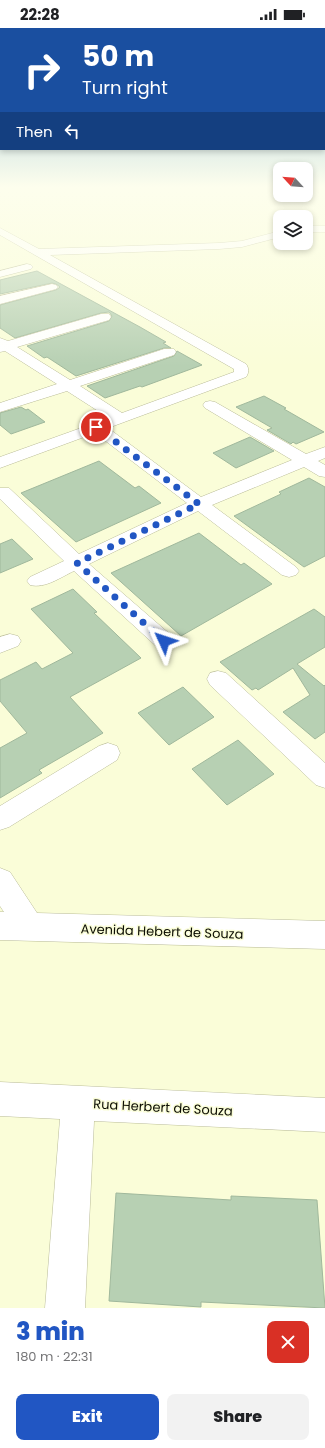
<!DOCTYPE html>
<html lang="en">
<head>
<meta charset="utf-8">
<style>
	:root { --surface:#fff; --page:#f2f2f2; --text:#202124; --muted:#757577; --accent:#2156c3 }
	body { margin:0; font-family:Poppins,sans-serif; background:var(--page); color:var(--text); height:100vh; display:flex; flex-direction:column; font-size:15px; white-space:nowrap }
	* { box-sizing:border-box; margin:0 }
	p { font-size:13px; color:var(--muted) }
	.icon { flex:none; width:22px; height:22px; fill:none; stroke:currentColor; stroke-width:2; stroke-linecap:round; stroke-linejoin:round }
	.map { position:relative; height:1280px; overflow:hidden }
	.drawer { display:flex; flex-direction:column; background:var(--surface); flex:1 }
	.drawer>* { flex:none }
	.hud { position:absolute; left:0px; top:0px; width:325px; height:122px; box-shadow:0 2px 6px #0003; background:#1a4fa0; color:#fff; overflow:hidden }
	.needle { width:26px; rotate:296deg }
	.fabs { position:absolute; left:273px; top:134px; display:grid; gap:8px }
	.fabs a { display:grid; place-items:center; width:40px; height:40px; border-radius:8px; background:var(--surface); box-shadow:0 2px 6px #0003; font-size:20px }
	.pin { position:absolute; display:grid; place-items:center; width:34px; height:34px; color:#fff; margin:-17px; border:2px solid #fff; border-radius:50%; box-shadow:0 1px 4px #0007 }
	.me { position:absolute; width:44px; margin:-22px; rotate:312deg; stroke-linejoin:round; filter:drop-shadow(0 0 3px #0008) }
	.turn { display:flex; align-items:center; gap:14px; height:84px; padding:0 16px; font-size:18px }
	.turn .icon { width:52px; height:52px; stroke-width:2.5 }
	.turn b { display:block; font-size:28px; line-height:34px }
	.then { display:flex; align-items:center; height:38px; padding:0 16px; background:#0003; gap:8px; font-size:15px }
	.round { display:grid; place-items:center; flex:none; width:42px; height:42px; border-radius:8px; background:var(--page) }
	.summary { display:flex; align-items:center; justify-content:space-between; height:68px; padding:0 16px }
	h1 { font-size:24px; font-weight:800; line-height:30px; color:var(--accent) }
	.primary-button { display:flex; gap:8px; margin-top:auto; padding:8px 16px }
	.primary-button a { flex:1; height:46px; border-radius:8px; background:var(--accent); color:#fff; font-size:16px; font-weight:800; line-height:46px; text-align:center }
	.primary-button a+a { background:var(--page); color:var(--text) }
	.status { display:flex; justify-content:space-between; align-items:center; height:28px; padding:0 20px; background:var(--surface); direction:ltr }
	.status svg { height:11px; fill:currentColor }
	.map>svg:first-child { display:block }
</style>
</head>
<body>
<div class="status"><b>22:28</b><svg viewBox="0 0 49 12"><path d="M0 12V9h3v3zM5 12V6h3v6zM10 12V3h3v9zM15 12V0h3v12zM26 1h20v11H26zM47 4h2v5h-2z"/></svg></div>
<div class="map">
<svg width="325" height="1280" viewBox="0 0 325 1280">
	<rect width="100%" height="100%" fill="#fafdd8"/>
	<g fill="#b7d0b3" stroke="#a0b89c">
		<path d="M37 243 140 299 166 314 163 315 171 320H164L76 348 47 329 44 330 27 318 109 293 112 288 109 284 101 285 15 310 0 300V277L56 262 60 259 56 256 52 255 0 266V252Z"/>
		<path d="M177 323 202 337 142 359 140 358 105 370 87 358 174 328Z"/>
		<path d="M264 368 286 380 284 381 324 404 296 416 293 414 291 416 267 402 272 400 236 379Z"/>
		<path d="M21 379 26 382 28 381 45 394 11 406 0 397V385Z"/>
		<path d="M250 409 274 423 236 440 213 425Z"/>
		<path d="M99 433 135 460 139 458 161 475 76 514 21 465Z"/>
		<path d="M309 450 325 459V528L304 539 234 488 281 466 279 464Z"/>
		<path d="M199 505 241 537 244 535 272 556 181 608 111 545Z"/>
		<path d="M12 511 33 531 0 545V516Z"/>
		<path d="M73 561 97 584 94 585 141 630 70 669 103 705 39 742 42 745 0 770V720L27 705 0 673V652L36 634 42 641 73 625 31 581Z"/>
		<path d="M314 581 325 589V619L297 636 324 658 325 657V704L315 711 283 684 310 667 293 640 258 662 256 660 252 662 220 634Z"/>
		<path d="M183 659 214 689 169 717 138 685Z"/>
		<path d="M238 712 274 746 227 777 192 741Z"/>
		<path d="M116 1165 231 1172V1168L317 1172 325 1280 201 1274V1279L109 1273Z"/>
	</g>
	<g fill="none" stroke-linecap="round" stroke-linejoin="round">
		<defs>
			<g id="minor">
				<rect x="306" y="198" width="19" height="6"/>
				<path d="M0 200 39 221 219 215 242 213 280 203V209L242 219 219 221 50 227 246 336C249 340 249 345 246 349L108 400 201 469 292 432 205 380 203 377 205 374 210 373 215 374 306 426 325 419V430L318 433 325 437V449L319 448 304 439 212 477 296 539 299 543 296 547 289 549 282 547 198 483 89 536 172 608 175 613 172 618 164 620 156 618 74 543C61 549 45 561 30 557L27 553 30 549 64 533 0 471V460H9L79 526 187 475 95 405 0 440V429L109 390 67 363 0 384V375L57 356 5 323 0 324V310L8 313 101 286H109L111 289 109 292 17 319 70 352 164 321H174L176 324 174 327 80 358 122 385 234 344V341L0 207Z"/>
				<path d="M27 236 31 237 33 239 31 241 0 249V243Z"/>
				<path d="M52 256 56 257 58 259 56 261 0 276V268Z"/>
				<path d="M10 606 18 608 21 613 18 618 0 625V609Z"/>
				<path d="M218 643 226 645 325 735V760L316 757 210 657 207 651 210 645Z"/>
				<path d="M108 715 117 718 120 725 117 732 9 799 0 802V778L99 718Z"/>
				<path d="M0 840 10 844 37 885 325 893V921L0 912V884H4L0 878Z"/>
				<path d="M0 1054 325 1070V1104L94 1093 85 1280H45L60 1091 0 1088Z"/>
			</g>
		</defs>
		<use href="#minor" stroke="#babc99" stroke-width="1"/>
		<use href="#minor" fill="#fff" fill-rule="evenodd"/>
	</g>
	<linearGradient id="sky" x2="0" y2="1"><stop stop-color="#8fbed8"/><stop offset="0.47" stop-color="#fdfeed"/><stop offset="1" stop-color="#fdfeed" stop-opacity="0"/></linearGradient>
	<rect width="325" height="338" fill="url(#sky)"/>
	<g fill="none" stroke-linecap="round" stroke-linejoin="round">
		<path stroke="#2156c3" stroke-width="7" stroke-dasharray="0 12.6" d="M96 399 199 476 77 535 164 613"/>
	</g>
	<g text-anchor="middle" stroke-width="3" stroke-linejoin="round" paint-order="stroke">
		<g font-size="13" fill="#0c0d03" stroke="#fafdd8">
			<text transform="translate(162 903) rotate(2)" y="5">Avenida Hebert de Souza</text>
			<text transform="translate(163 1079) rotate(3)" y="5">Rua Herbert de Souza</text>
		</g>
	</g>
</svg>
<div class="fabs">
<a><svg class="needle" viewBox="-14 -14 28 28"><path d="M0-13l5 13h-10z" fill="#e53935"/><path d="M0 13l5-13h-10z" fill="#757577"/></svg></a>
<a><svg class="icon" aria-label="layers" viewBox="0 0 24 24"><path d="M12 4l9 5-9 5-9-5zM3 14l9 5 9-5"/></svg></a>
</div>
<div class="pin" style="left:96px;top:399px;background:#d93025"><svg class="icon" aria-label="arrive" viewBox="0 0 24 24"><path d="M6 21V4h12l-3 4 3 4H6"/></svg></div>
<svg class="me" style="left:164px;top:613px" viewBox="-20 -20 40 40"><path d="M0-17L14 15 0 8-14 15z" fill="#2156c3" stroke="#fff" stroke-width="4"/></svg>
<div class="hud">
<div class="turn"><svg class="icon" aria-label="right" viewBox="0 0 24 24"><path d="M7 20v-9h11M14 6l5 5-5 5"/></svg><div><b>50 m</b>Turn right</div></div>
<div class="then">Then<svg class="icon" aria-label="left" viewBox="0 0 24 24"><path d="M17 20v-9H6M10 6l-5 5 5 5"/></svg></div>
</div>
</div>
<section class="drawer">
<div class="summary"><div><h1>3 min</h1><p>180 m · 22:31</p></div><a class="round" style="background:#d93025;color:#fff"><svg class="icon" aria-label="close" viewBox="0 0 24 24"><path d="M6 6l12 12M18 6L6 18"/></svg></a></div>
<div class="primary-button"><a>Exit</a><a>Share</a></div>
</section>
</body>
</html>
